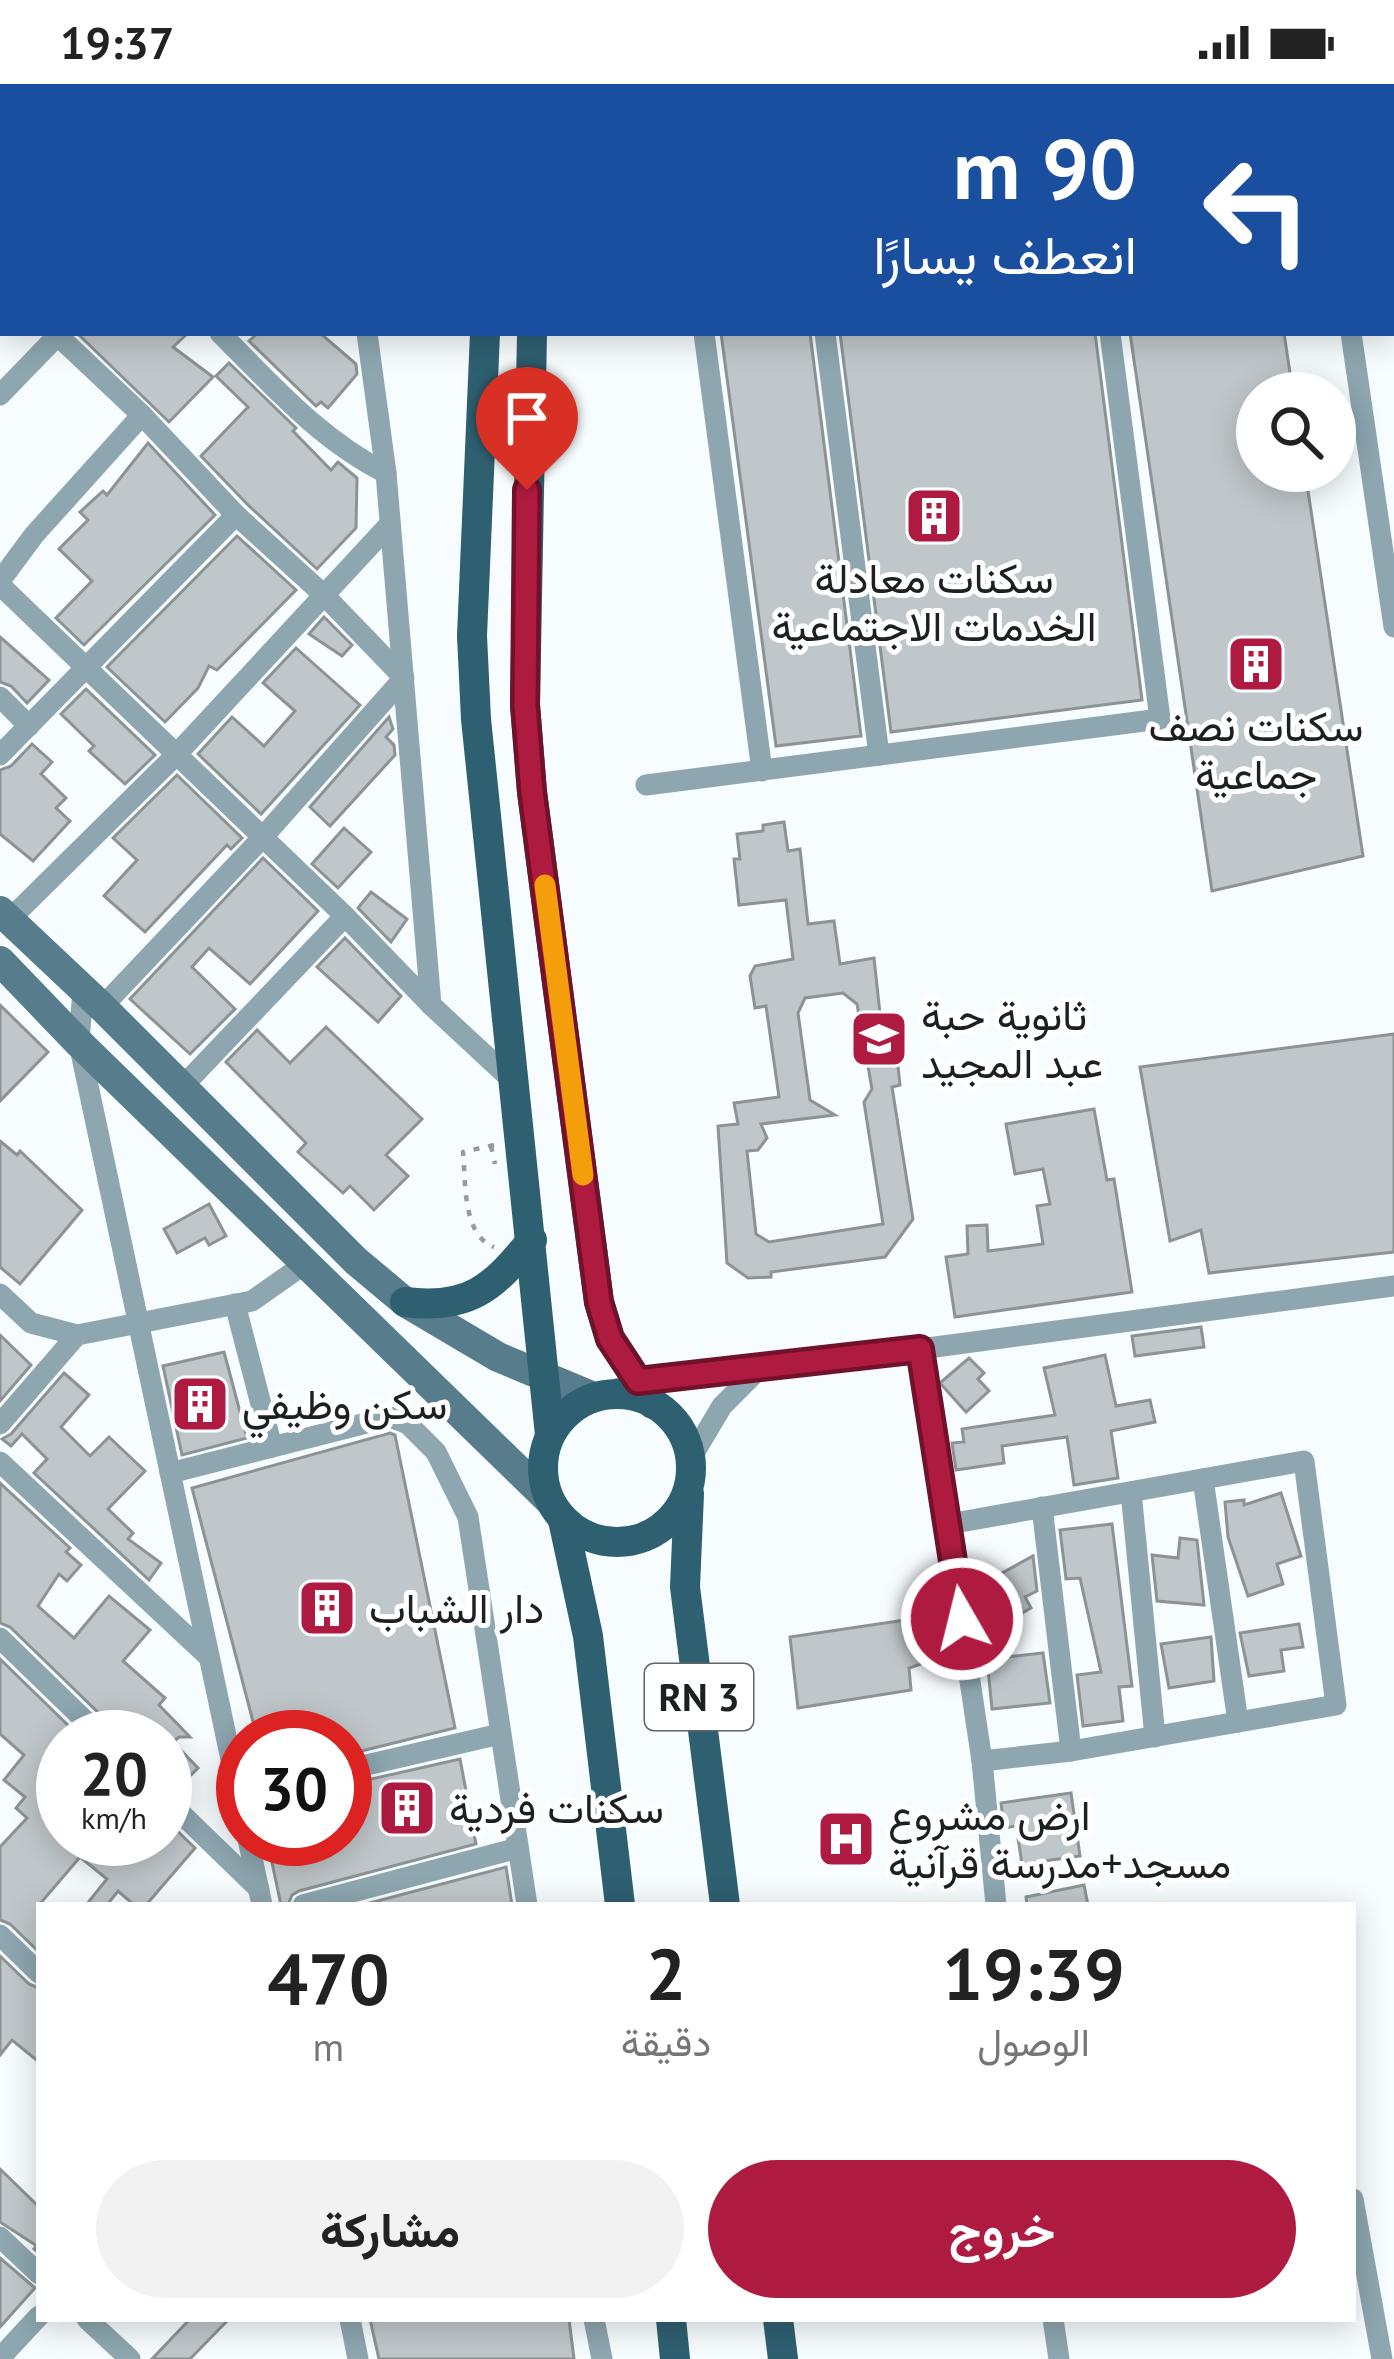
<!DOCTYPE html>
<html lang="ar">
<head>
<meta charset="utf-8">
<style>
	:root { --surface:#fff; --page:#f2f2f2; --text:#222; --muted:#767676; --accent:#af1b40 }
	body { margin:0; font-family:"PT Sans",Vazirmatn,sans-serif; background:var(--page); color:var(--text); direction:rtl; height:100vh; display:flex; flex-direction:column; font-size:45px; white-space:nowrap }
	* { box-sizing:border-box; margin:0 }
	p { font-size:39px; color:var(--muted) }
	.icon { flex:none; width:66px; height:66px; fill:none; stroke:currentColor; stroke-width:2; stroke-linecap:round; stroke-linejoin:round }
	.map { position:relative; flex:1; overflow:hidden; direction:ltr }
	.sheet { position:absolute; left:36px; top:1818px; width:1320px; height:420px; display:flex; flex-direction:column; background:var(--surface); border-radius:0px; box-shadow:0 6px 30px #0003; direction:rtl }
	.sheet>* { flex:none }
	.guide { position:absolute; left:0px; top:0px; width:1395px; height:252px; box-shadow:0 6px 30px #0003; direction:rtl; background:#1a4fa0; color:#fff; overflow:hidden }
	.controls { position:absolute; left:1236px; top:288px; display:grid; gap:24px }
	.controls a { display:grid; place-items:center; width:120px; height:120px; border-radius:50%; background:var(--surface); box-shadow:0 6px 30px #0003; font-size:60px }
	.speed { position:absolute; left:36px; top:1626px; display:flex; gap:24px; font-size:60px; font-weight:700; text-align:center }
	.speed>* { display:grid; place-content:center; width:156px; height:156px; border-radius:50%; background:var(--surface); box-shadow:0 6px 30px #0003; line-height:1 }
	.speed small { font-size:30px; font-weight:400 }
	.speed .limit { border:18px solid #d22; background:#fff; color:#111 }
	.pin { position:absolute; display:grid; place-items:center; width:102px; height:102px; color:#fff; margin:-123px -51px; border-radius:50% 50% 50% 0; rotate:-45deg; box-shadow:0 0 12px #0007 }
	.pin .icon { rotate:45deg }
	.me { position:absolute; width:132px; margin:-66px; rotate:352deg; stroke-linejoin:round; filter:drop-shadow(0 0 9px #0008) }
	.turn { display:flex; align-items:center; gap:42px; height:252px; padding:0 60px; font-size:54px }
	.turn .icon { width:156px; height:156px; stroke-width:2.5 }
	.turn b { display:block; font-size:84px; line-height:102px }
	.eta { display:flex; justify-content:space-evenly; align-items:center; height:204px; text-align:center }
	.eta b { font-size:72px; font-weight:700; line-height:84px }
	.button { display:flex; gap:24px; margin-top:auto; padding:24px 60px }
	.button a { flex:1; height:138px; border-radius:72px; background:var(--accent); color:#fff; font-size:48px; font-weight:700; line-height:138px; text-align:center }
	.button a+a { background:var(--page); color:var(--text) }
	.status { display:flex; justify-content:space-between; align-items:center; height:84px; padding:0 60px; background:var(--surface); direction:ltr }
	.status svg { height:33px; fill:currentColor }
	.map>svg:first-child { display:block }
</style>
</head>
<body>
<div class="status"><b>19:37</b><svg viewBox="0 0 49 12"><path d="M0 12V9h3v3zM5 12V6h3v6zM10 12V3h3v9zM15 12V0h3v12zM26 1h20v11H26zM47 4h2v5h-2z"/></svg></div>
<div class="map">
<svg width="1394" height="2275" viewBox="0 0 1394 2275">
	<rect width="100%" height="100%" fill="#f7fcff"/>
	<g fill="#c0c7ca" stroke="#8c9395" stroke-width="3" fill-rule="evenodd">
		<path d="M77 249H188L173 263 213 293 169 338Z"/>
		<path d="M258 249H320L356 280 357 290 328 324 321 318 316 322 249 257Z"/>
		<path d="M721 249H810L861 652 776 662Z"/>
		<path d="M840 249H1095L1142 616 891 648Z"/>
		<path d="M1130 249H1284L1293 309H1257V387H1305L1363 772 1212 807Z"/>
		<path d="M229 279 296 344 293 347 331 386 338 378 357 394 356 444 317 485 247 420 201 372 248 323 216 292Z"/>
		<path d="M148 359 215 431 84 561 56 534 92 497 59 465 88 436 80 428 103 407 107 411Z"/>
		<path d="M237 452 296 506 217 586 209 582 198 604 165 638 107 583Z"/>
		<path d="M324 533 352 561 342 572 309 550Z"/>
		<path d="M0 553 49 596 27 619 11 602 0 598Z"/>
		<path d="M296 564 360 621 261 730 198 670 232 633 264 662 295 627 263 599Z"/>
		<path d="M86 605 155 671 125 700 89 667 94 662 61 630Z"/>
		<path d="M389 633 393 645 386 653 394 661 395 671 330 742 310 723Z"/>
		<path d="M32 660 52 678 41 690 66 714 56 724 70 737 33 777 0 750V686L11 682Z"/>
		<path d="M177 691 242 754 231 765 227 761 145 848 104 812 137 776 113 754Z"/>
		<path d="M784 738 788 767 800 765 808 840 834 837 840 880 874 874 882 948 894 945 900 1001 892 1003 913 1135 885 1173 771 1188V1193L748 1194 727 1179 718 1042 738 1040 734 1019 779 1013 766 922 755 924 750 892 755 882 793 875 786 816 739 821 734 775H740L737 750 763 747V741ZM843 909 857 920 872 1005 864 1018 883 1140 769 1158 756 1150 747 1067 758 1066 767 1054 761 1040 835 1031 810 1016 798 929 805 914Z"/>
		<path d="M344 744 371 768 338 804 312 780Z"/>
		<path d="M263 774 318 827 250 900 209 864 192 883 235 925 190 970 130 915Z"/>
		<path d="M371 808 407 835 391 858 358 824Z"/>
		<path d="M345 854 401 912 378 938 317 883Z"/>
		<path d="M0 921 48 968 0 1017Z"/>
		<path d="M326 943 422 1035 386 1071 408 1092 374 1126 350 1102 343 1109 298 1068 306 1059 226 978 257 946 290 979Z"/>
		<path d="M1394 950V1168L1209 1189 1201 1146 1170 1157 1140 983Z"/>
		<path d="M1094 1025 1107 1096 1114 1095 1132 1208 955 1233 946 1173 968 1170 967 1142 987 1141 988 1167 1043 1160 1037 1122 1050 1120 1043 1085 1015 1090 1006 1040Z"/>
		<path d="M0 1057 17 1071 20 1067 82 1126 20 1200 0 1183Z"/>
		<path d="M209 1120 226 1152 209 1161 205 1154 177 1169 164 1145Z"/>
		<path d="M1201 1243 1204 1263 1135 1272 1132 1252Z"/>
		<path d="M0 1251 31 1281 0 1317Z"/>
		<path d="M224 1268 247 1354 182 1371 163 1282Z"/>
		<path d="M1105 1271 1116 1322 1150 1316 1155 1338 1111 1347 1118 1394 1074 1401 1067 1353 1002 1362 1004 1379 956 1386 952 1359 964 1358 962 1345 1055 1331 1044 1284Z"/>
		<path d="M969 1274 984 1289 978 1295 989 1307 966 1328 940 1299Z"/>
		<path d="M64 1289 89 1311 61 1343 90 1372 109 1353 145 1387 108 1425 133 1449 128 1455 161 1479 149 1496 34 1389 47 1375 22 1350 11 1362 2 1355 11 1350Z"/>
		<path d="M390 1349 395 1351 455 1644 345 1671V1653H257L192 1404Z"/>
		<path d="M0 1399 70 1464 66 1468 81 1481 67 1497 59 1490 38 1522 74 1554 109 1512 150 1546 123 1577 165 1614 159 1621 190 1653H179L173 1658 198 1684 177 1705 165 1699V1653H117L112 1642 10 1543 0 1539Z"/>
		<path d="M1281 1409 1301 1472 1277 1480 1283 1500 1248 1512 1228 1453 1225 1418 1244 1416V1421Z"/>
		<path d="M1112 1440 1132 1602 1119 1603 1123 1637 1083 1642 1077 1591 1101 1588 1080 1494 1066 1495 1060 1446Z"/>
		<path d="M1180 1454 1197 1456 1204 1521 1157 1517 1152 1471 1178 1474Z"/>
		<path d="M1033 1472 1037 1507 1025 1513 1031 1524 991 1547 971 1506Z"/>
		<path d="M919 1534 924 1579 909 1584 911 1606 798 1624 790 1553Z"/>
		<path d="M1299 1540 1303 1563 1281 1566 1284 1587 1249 1592 1240 1549Z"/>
		<path d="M1211 1553 1214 1597 1169 1604 1161 1560Z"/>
		<path d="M1043 1569 1050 1619 992 1625 987 1575Z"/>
		<path d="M0 1575 79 1652 63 1653V1755H165V1735L195 1764 146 1821H134L118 1807 107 1821H86L107 1795 80 1773 39 1821V1868L10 1840 0 1836V1763L27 1734 16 1724 25 1713 4 1696 24 1671 0 1650Z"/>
		<path d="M460 1675 476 1760 299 1807 292 1811 288 1821H281L267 1755H345V1701Z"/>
		<path d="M1071 1709 1080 1772 1022 1780 1016 1742 1004 1744 1001 1719Z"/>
		<path d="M506 1783 512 1821H362Z"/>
		<path d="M1084 1801 1088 1821H1027L1026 1813Z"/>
		<path d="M0 1872 29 1900 39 1904V1978L12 1956 0 1971Z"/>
		<path d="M0 2085 39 2123V2169L34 2165 37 2162 0 2138Z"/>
		<path d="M0 2174 35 2204 0 2243Z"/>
		<path d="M190 2235H229L190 2275H152Z"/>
		<path d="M370 2235H569L574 2275H379Z"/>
	</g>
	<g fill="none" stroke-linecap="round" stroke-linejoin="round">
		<g stroke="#969a9c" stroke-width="4.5" stroke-dasharray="6 9" stroke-linecap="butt">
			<path d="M494 1061 463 1068C466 1098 462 1151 494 1163"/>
			<path d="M491 1062 495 1080"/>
		</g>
		<g stroke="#8da6b0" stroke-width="21">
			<path d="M354 0V3"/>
			<path d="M602 0V3"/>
			<path d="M704 0V3"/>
			<path d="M827 0V3"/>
			<path d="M950 0V3"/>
			<path d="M1081 0V3"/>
			<path d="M1315 0V3"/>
			<path d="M119 3 122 0"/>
			<path d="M302 3 305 0"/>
			<path d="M0 127 3 124"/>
			<path d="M0 200 3 203"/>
			<path d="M55 249 142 331 236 431 324 511 404 594 262 754 102 923"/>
			<path d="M220 249C271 300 320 356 386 389"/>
			<path d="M367 249 386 389 431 921 514 998"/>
			<path d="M704 249 762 687"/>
			<path d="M825 249 879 671"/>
			<path d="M1351 249 1394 543"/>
			<path d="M0 311 60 249"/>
			<path d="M0 497 34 451 142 331"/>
			<path d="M0 501 345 832 431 921"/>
			<path d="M0 613 29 642"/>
			<path d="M0 671 236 431"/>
			<path d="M646 701 1160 635 1110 249"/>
			<path d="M9 836 175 672 390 440"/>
			<path d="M83 905 79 959 243 1732"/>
			<path d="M182 1003 345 832"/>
			<path d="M0 1210 31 1239 77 1251 252 1217 306 1179"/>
			<path d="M235 1220 272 1363"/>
			<path d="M920 1265 982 1677 996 1821"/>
			<path d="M600 1311 638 1297 663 1292 920 1265 1394 1202"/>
			<path d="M0 1340 77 1251"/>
			<path d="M691 1374 722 1322 760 1284"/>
			<path d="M0 1378 209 1573"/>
			<path d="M170 1389 390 1333 408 1340 436 1368 468 1433 527 1821"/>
			<path d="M1203 1395 1238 1638"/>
			<path d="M1131 1408 1155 1653"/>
			<path d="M1042 1423 1071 1667"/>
			<path d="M949 1440 1304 1377 1336 1621 1071 1667 982 1677"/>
			<path d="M0 1554 102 1653"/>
			<path d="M345 1686 500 1650"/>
			<path d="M165 1714 259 1805"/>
			<path d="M248 1755 262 1821"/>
			<path d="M303 1821 518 1764"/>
			<path d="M0 1851 39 1889"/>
			<path d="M1353 2115 1382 2275"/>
			<path d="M0 2153 39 2190"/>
			<path d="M87 2235 130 2275"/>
			<path d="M350 2235 358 2275"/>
			<path d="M594 2235 602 2275"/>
			<path d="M1053 2235 1059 2275"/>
			<path d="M0 2274 39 2232"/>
		</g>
		<g stroke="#577d8c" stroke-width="30">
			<path d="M0 827 102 923 356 1177 405 1218 498 1273 594 1313"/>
			<path d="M0 877 79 959 550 1417"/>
		</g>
		<g stroke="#2f6071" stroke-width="30">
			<path d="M515 3V0"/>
			<path d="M565 3V0"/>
			<path d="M485 249 472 552 476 635 550 1351"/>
			<path d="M532 249 525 621 532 708 599 1218 610 1254 653 1320"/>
			<path d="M405 1218C469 1226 493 1204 532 1156"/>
			<circle cx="617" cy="1384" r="74"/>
			<path d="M689 1410 685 1503 725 1821"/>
			<path d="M563 1436 588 1552 620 1821"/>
			<path d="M671 2235 675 2275"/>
			<path d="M778 2235 783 2275"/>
		</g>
	</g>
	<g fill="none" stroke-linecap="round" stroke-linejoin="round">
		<defs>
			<path id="route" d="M527 406 525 621 532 708 599 1218 610 1255 638 1297 920 1265 962 1535"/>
		</defs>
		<use href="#route" stroke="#72122a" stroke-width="30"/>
		<use href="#route" stroke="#af1b40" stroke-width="21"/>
		<path stroke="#f59e0b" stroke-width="21" d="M545 801 583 1091"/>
	</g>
	<defs>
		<symbol id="building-square" viewBox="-11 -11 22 22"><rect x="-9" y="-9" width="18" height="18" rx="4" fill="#af1b40" stroke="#fff"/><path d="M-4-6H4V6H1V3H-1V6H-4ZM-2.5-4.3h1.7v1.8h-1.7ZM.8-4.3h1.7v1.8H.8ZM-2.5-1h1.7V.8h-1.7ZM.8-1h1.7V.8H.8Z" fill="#fff"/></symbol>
		<symbol id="school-square" viewBox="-11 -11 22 22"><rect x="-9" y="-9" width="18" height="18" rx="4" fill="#af1b40" stroke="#fff"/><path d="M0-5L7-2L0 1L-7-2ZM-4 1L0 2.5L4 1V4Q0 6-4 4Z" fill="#fff"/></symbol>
		<symbol id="hospital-square" viewBox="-11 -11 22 22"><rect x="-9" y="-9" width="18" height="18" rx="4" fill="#af1b40" stroke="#fff"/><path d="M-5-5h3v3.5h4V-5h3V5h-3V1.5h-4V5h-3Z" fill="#fff"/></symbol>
	</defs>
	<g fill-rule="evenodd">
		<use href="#building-square" x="901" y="399" width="66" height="66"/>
		<use href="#building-square" x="1223" y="547" width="66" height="66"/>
		<use href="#school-square" x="846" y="922" width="66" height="66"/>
		<use href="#building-square" x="167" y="1287" width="66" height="66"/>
		<use href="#building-square" x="294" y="1491" width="66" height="66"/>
		<use href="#building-square" x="374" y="1691" width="66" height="66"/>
		<use href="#hospital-square" x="813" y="1722" width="66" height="66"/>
	</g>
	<g text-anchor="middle" stroke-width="10" stroke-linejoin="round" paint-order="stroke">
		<rect fill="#fff" stroke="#616364" stroke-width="3" x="645" y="1580" width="108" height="66" rx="9"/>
		<g font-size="39" font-weight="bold" fill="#1d2021">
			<text x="699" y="1627">RN 3</text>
		</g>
		<g font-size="42" fill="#1d2021" stroke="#fff" text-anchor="start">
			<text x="934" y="509" text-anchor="middle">سكنات معادلة<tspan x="934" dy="48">الخدمات الاجتماعية</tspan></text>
			<text x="1256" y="657" text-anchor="middle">سكنات نصف<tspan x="1256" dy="48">جماعية</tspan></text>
			<text x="921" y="946">ثانوية حبة<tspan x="921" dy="48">عبد المجيد</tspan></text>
			<text x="242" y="1335">سكن وظيفي</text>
			<text x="369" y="1539">دار الشباب</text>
			<text x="449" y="1739">سكنات فردية</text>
			<text x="888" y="1746">ارض مشروع<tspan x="888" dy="48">مسجد+مدرسة قرآنية</tspan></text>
		</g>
	</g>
</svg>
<div class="controls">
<a><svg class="icon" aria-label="search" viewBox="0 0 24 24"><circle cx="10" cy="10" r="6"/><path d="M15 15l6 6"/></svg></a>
</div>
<div class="speed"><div>20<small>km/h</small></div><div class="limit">30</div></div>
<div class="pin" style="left:527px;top:406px;background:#d93025"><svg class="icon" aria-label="arrive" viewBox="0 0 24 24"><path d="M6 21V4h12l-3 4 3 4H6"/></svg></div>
<svg class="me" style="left:962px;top:1535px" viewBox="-20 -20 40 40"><circle r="17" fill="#af1b40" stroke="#fff" stroke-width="3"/><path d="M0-11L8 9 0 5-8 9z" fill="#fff"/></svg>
<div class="guide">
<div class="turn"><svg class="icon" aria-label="left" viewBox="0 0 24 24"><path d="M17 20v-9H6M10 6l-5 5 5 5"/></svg><div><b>90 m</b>انعطف يسارًا</div></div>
</div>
<section class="sheet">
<div class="eta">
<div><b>19:39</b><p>الوصول</p></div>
<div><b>2</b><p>دقيقة</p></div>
<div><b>470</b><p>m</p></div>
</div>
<div class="button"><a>خروج</a><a>مشاركة</a></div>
</section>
</div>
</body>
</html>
